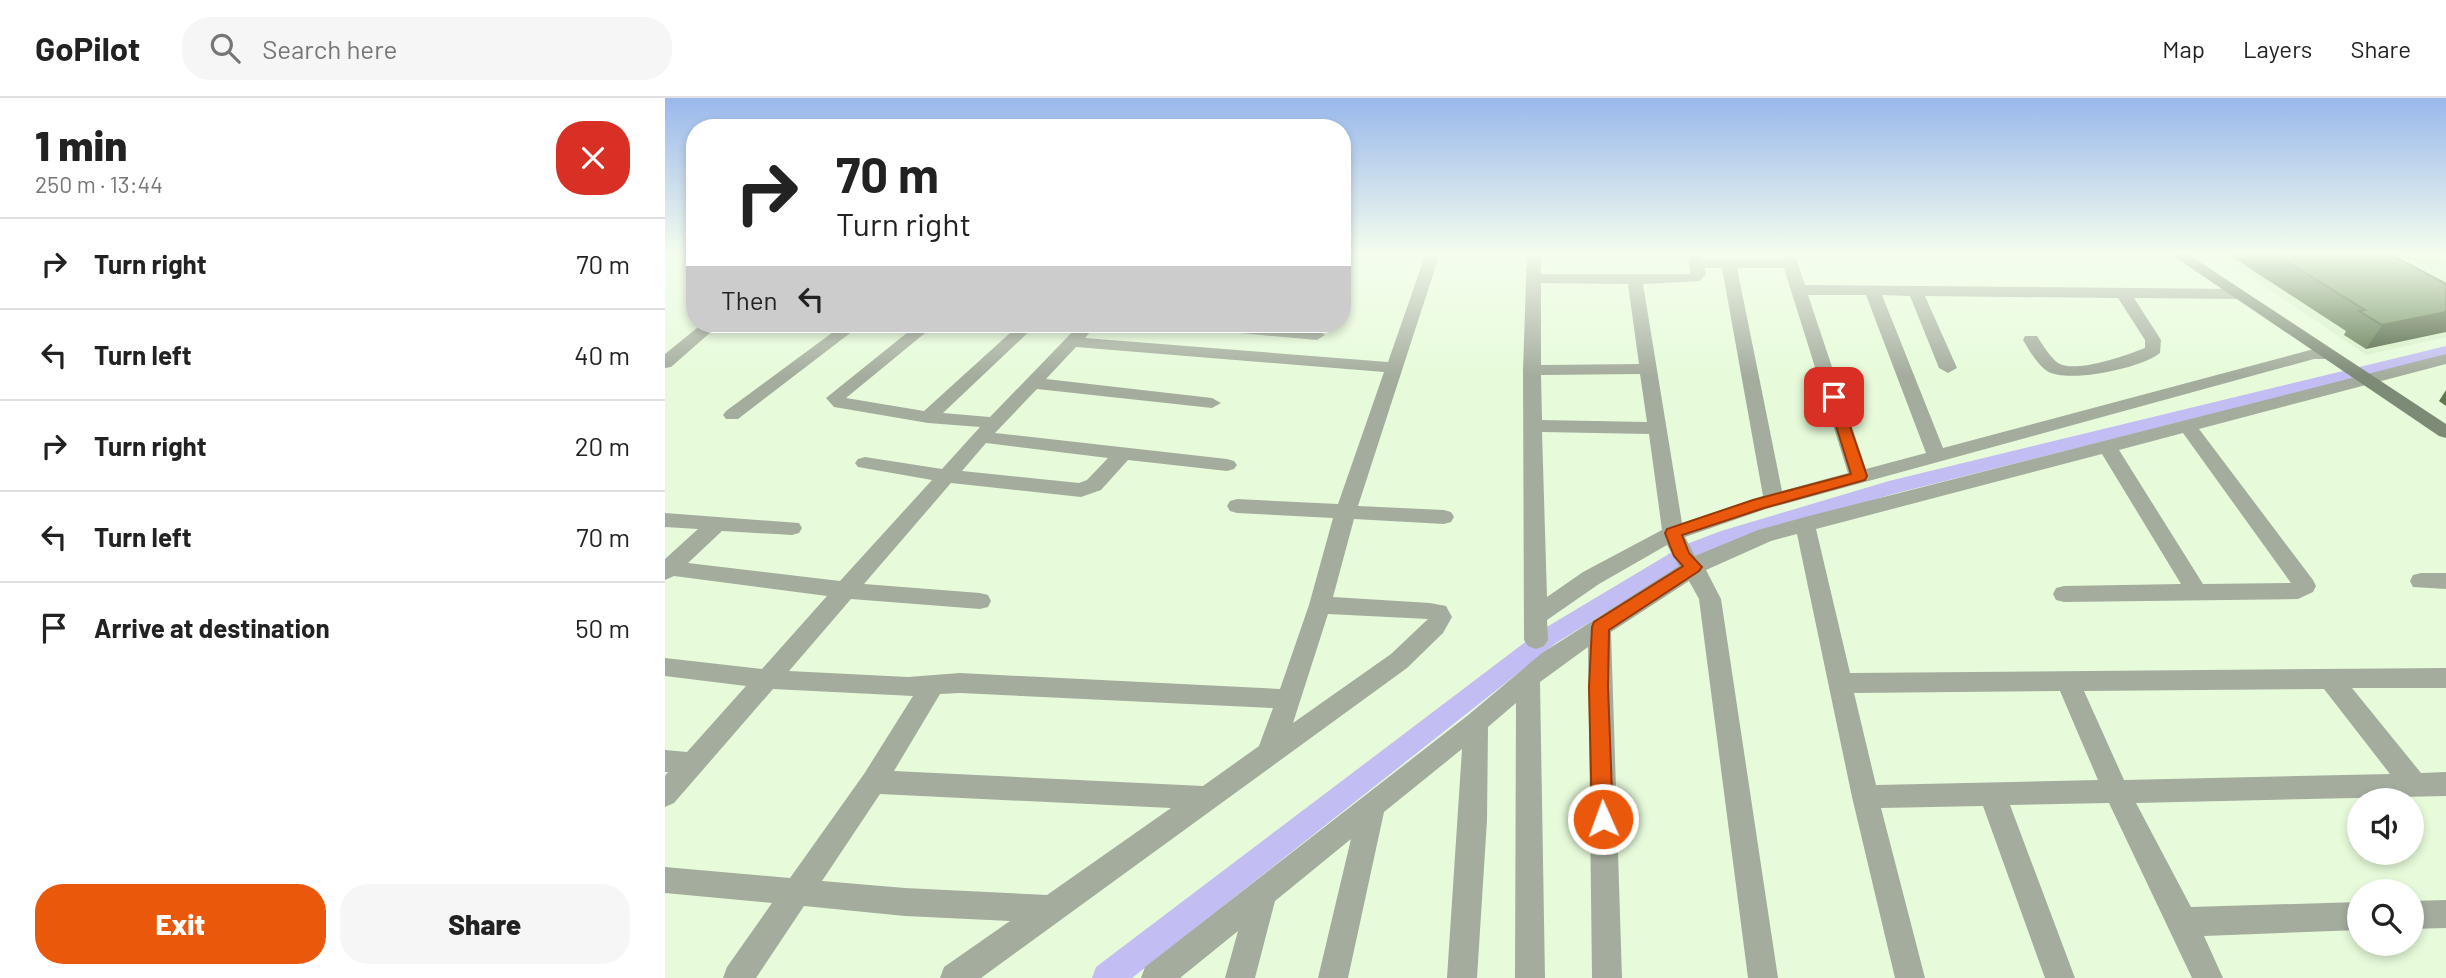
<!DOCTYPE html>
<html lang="en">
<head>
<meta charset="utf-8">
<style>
	:root { --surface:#fff; --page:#f6f6f6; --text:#222; --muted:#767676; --line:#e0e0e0; --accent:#ea580c }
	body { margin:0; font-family:Barlow,sans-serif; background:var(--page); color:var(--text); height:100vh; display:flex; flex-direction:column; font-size:26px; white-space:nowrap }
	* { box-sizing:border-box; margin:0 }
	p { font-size:23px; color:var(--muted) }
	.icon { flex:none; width:38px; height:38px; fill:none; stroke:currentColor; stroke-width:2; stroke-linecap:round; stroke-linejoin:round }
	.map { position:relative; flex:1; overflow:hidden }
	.sheet { display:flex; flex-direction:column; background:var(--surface); width:665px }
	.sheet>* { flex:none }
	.hud { position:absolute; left:21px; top:21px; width:665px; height:214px; border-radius:28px; box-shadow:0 4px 10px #0003; background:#fff; color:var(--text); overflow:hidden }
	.buttons { position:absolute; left:1682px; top:690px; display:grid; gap:14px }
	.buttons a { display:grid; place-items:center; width:77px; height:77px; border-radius:50%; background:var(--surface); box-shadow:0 4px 10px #0003; font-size:35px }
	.pin { position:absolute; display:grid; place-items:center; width:60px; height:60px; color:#fff; margin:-30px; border-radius:14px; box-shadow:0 4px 10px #0006 }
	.me { position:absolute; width:77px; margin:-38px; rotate:358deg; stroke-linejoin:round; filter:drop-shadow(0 0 5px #0008) }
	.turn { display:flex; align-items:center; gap:24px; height:147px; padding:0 35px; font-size:32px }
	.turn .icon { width:91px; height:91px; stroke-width:2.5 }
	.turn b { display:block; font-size:49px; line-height:60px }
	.then { display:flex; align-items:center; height:66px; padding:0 35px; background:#0003; gap:14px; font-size:26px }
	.round { display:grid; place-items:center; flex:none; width:74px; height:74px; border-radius:28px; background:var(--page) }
	.head { display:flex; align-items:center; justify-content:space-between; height:119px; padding:0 35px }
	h1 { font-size:42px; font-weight:800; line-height:52px }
	.cta { display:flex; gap:14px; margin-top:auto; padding:14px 35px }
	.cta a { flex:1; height:80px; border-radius:28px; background:var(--accent); color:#fff; font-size:28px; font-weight:800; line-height:80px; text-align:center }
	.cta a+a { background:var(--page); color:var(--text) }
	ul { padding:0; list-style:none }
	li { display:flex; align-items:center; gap:21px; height:91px; padding:0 35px; border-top:2px solid var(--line) }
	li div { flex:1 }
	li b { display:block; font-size:26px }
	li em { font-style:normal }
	header { display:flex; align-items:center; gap:42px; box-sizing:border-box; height:98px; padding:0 35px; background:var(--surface); border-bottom:2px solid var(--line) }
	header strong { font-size:33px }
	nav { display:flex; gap:38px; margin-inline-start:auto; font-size:24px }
	.search { width:490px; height:63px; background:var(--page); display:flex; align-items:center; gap:18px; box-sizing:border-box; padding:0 24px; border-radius:28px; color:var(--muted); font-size:26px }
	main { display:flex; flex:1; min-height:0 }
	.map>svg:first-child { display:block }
</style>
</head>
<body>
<header>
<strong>GoPilot</strong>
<div class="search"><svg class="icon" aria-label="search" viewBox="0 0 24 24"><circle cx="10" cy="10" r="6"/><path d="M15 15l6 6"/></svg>Search here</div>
<nav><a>Map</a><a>Layers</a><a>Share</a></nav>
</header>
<main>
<section class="sheet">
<div class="head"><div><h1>1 min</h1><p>250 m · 13:44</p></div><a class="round" style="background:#d93025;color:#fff"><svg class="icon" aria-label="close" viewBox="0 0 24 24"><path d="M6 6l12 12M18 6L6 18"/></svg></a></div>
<ul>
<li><svg class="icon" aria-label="right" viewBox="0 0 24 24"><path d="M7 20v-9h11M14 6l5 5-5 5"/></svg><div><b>Turn right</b></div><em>70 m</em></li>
<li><svg class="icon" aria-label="left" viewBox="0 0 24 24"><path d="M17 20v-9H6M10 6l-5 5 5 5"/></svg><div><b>Turn left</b></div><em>40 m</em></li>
<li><svg class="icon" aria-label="right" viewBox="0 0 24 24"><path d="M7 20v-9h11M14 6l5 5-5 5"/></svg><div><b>Turn right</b></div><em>20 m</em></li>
<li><svg class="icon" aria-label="left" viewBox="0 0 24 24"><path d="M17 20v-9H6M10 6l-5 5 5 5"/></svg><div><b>Turn left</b></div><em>70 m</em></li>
<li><svg class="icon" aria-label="arrive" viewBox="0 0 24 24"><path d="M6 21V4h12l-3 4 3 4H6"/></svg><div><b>Arrive at destination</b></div><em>50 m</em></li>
</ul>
<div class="cta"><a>Exit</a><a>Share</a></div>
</section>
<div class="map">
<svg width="1781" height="880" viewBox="0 0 1781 880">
	<rect width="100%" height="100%" fill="#e7fbda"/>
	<path fill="#d9f1c9" d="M1551 155H1781V239L1701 257Z"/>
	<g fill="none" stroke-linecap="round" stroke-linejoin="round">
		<path fill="#c2bdf2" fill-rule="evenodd" d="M1781 248V258L1228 396 1070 443 1035 457 891 545 467 880H427L431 869 875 533 1019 447 1056 433 1224 383Z"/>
		<g fill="#a4ac9e" fill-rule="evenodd">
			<path d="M761 155H775L693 408 779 412 786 414 789 419 786 424 779 426 689 421 668 499 765 505 781 508 787 519 778 535 742 570 316 880H275L279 869 345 823 240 818 139 808 91 880H58L62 869 107 805 0 795V769L125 780 199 676 248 598 108 591 9 705 0 709V678L3 674H0V652L22 654 81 588 0 578V560L97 571 162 498 9 478 0 482V461L33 431 0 429V415L134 425 137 430 134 435 127 437 57 433 23 465 175 483 267 382 193 369 190 365 193 361 200 359 277 371 315 329 263 325 175 310 169 309 161 300 253 226H271L181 300 259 313 355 226H372L278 315 325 319 415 226H432L420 240 723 264ZM411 249 719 274 673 406 572 401 565 403 562 408 565 413 572 415 668 420 644 507 615 591 295 575 243 579 124 573 186 501 315 511 323 509 326 503 323 497 315 495 199 486 286 385 416 399 436 392 463 362 562 373 569 371 572 367 569 363 562 361 330 335 372 291 547 310 556 305 547 300 381 281ZM321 345 443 360 422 382 414 385 297 373ZM663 516 763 521 726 556 628 625ZM295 595 608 610 594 648 538 688 229 673 275 596ZM215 696 506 710 382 797 240 790 157 783Z"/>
			<path d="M862 155H876V176H1025L1023 155H1035L1037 162H1117L1115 155H1129L1140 187 1573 191 1581 196 1573 201 1469 200 1496 242 1495 255C1477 270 1403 286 1382 273 1372 266 1364 252 1358 242L1360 238H1372C1378 247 1384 258 1393 265 1410 276 1462 257 1480 250V242L1453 200 1260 198 1292 270 1283 275 1274 270 1245 198 1217 197 1278 350 1649 251 1666 252 1674 257 1672 261H1649L1101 411 1020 439 1030 458 1093 432 1140 419 1781 256V266L1534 331 1648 482 1651 488 1648 494 1633 501 1399 504 1391 502 1388 496 1391 490 1399 488 1516 486 1437 356 1151 431 1185 575 1781 570V590H1687L1756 675 1781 674V698L1471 705 1526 809 1694 804V832L1539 838 1558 880H1527L1444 705 1345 707 1410 880H1380L1318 708 1216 710 1260 880H1230L1187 699 1132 436 1106 443 1041 472 1056 501 1113 880H1083L1034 501 1024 483 946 534 957 880H927L923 549 875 584 880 880H850L851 605 823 629 822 722 812 880H782L797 651 719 714 683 880H653L686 741 610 803 590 880H560L573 833 515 880H476L480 869 802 618 877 555 1014 468 1002 447 934 486 882 522 883 542 879 548 871 551 863 548 859 542 858 272ZM1039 170H1057L1098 398 1017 425 978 186 1035 183 1041 176ZM1072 170H1119L1183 375 1117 393ZM876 185 963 186 974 266 876 267ZM1143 197H1201L1261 355 1201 371ZM975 276 982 324 877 322 876 277ZM877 334 984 336 997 432 918 474 882 499ZM1518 335 1626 485 1538 486 1454 352ZM1659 591 1725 676 1459 682 1419 593ZM1395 593 1433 682 1211 687 1189 595Z"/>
			<path d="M37 226H55L6 269 0 270V256Z"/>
			<path d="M179 226H197L73 321H61L58 317 61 313Z"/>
			<path d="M524 226H583L652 232 660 237 652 242 532 231Z"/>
			<path d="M1756 475H1781V491L1748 489 1745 483 1748 477Z"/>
			<path d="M1781 802V830L1746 831V803Z"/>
		</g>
		<path fill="#7d8a76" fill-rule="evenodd" d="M1504 155H1521L1781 326V340L1774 338Z"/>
	</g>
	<g fill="#607850">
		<path d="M1563 155H1723L1781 186 1701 251 1679 237 1681 233 1564 157V156Z"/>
		<path d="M1781 292V308L1774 303Z"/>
	</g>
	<path fill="#4e6141" d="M1781 214V234L1701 251 1717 227Z"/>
	<path fill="#708b5d" stroke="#4e6141" stroke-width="2" d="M1608 155H1723L1781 186V214L1717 227 1694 213 1700 212Z"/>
	<linearGradient id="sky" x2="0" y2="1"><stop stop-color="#99b8ec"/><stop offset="0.56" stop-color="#f4fdee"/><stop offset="1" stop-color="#f4fdee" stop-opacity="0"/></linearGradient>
	<rect width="1781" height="278" fill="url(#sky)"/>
	<path fill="#ea580c" stroke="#983908" stroke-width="2" d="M1169 294 1175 299 1202 378 1200 382 1099 410 1017 437 1024 455 1037 469 1034 473 944 532 943 589 948 721 945 728 938 731 930 728 927 721 924 589 927 529 929 524 1018 468 1009 458 1000 435 1002 431 1088 402 1186 376 1162 299Z"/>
</svg>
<div class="buttons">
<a><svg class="icon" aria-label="sound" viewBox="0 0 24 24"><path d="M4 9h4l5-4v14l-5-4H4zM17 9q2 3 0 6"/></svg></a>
<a><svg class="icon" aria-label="search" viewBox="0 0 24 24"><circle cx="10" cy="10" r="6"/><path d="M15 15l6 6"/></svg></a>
</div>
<div class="pin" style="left:1169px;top:299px;background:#d93025"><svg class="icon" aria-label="arrive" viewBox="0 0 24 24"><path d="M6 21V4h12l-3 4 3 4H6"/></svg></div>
<svg class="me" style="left:938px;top:721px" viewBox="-20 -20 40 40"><circle r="17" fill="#ea580c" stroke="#fff" stroke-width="3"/><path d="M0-11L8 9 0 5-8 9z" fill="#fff"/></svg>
<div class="hud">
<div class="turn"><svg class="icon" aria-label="right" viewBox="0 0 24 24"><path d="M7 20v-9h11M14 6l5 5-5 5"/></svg><div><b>70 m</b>Turn right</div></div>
<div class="then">Then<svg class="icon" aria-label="left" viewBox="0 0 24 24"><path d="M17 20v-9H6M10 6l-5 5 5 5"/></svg></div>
</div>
</div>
</main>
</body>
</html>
